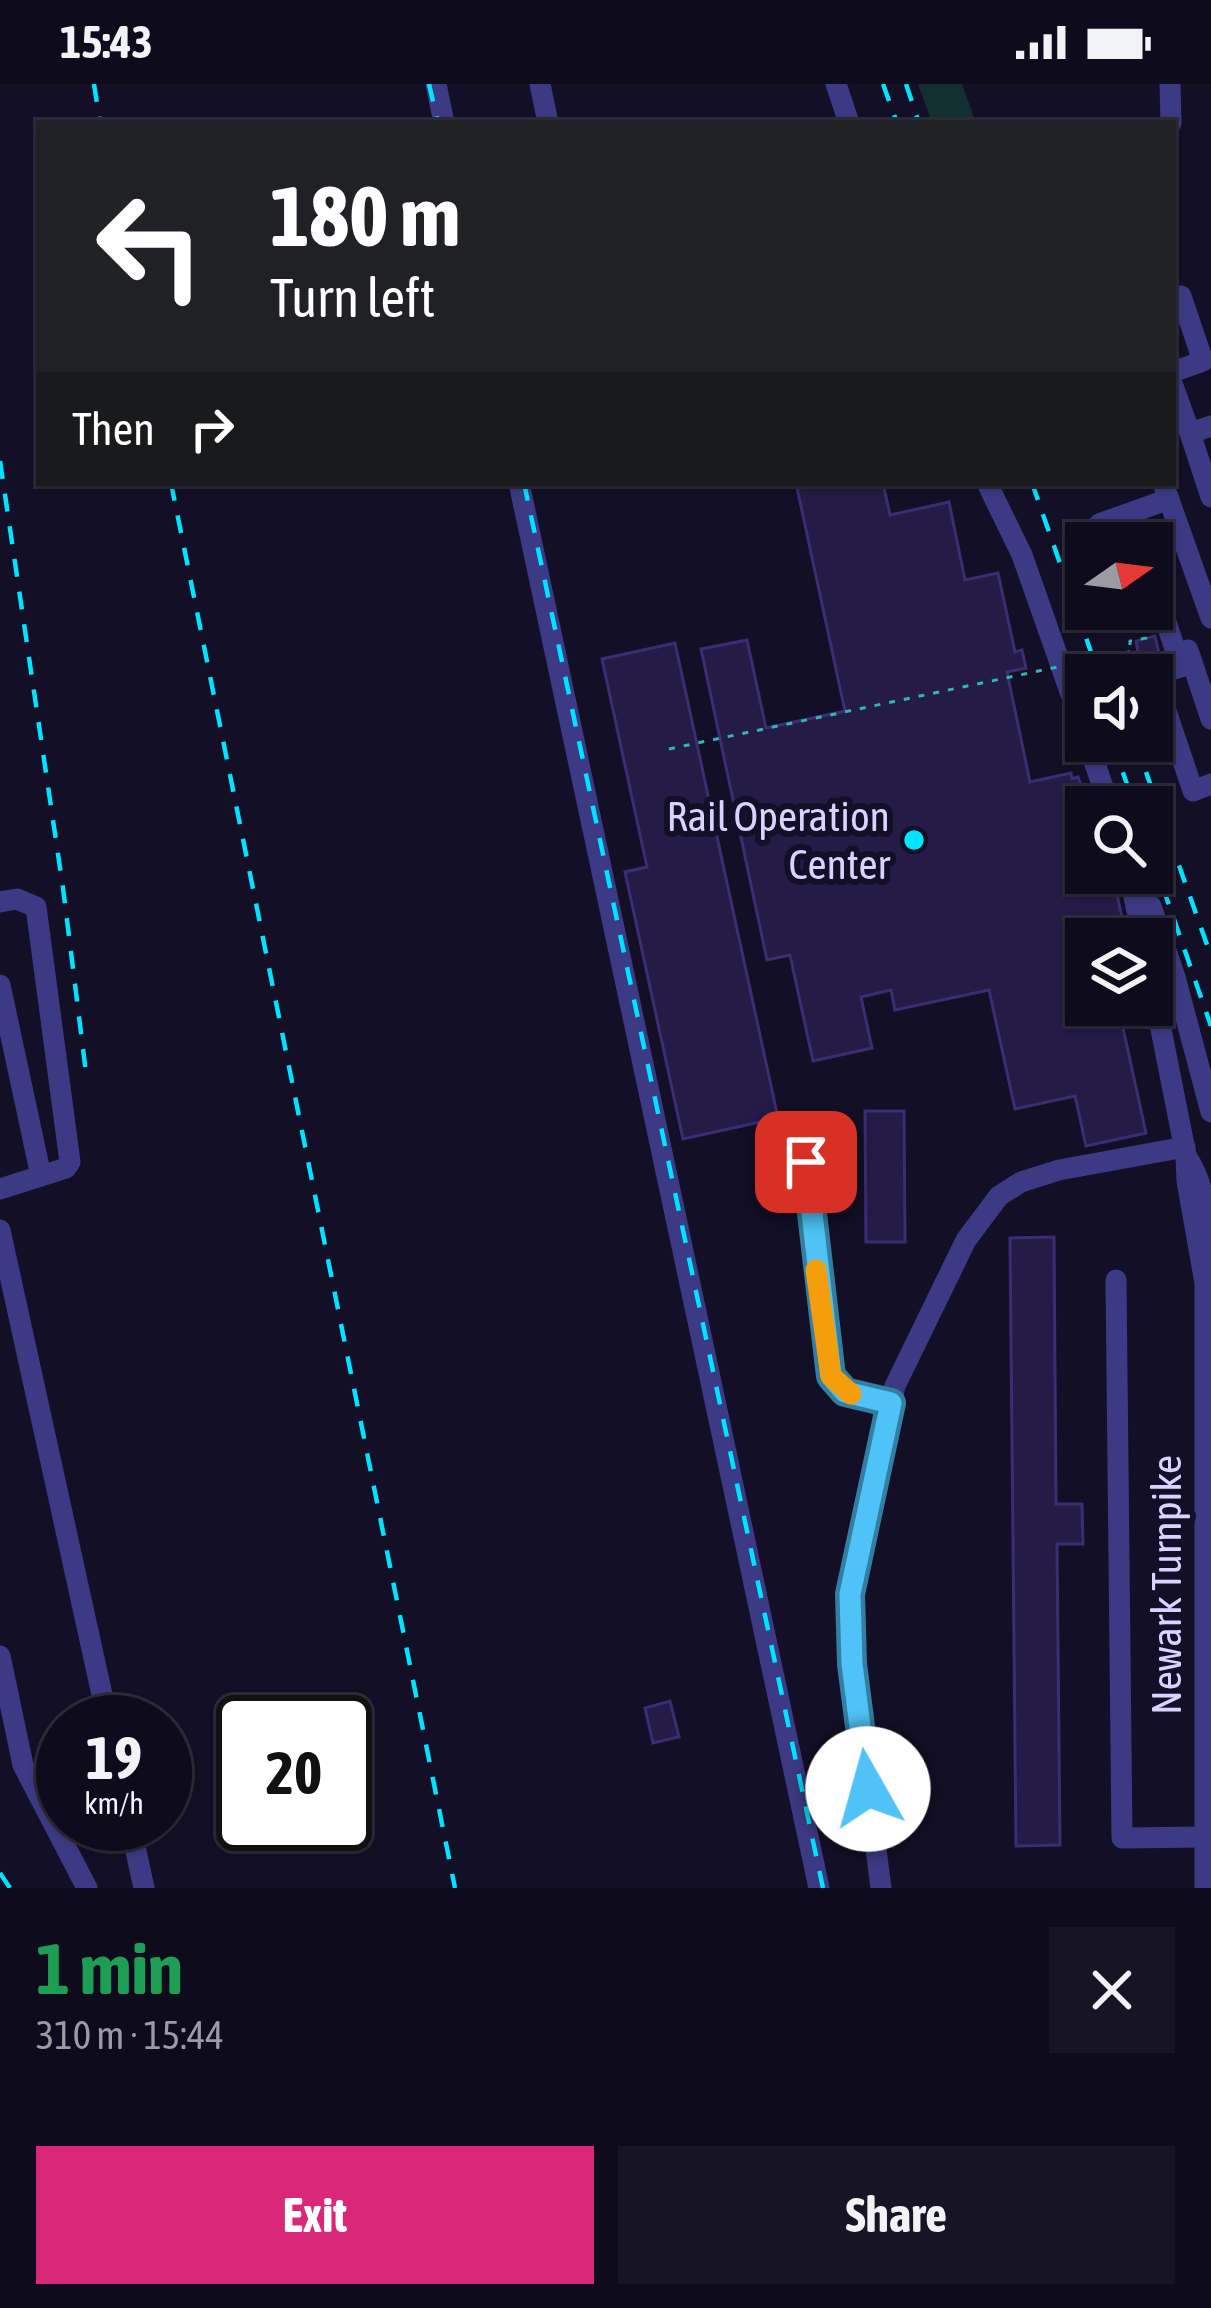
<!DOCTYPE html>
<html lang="en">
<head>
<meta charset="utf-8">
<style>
	:root { --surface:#0e0b1c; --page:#171425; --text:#f1f3f6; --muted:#9b9ba3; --line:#2e2b3b; --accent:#db2777 }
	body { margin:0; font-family:"Asap Condensed",sans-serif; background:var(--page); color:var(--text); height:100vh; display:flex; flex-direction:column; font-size:45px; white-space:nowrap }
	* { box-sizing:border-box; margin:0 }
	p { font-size:39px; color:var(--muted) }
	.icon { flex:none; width:66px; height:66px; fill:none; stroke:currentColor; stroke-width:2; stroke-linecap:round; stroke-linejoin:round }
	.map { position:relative; height:1804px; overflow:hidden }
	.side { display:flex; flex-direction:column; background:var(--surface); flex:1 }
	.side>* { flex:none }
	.guide { position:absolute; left:36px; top:36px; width:1140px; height:366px; border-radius:0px; box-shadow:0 3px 9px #0004,0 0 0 3px var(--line); background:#202124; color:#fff; overflow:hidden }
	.needle { width:78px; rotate:76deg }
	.tools { position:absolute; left:1065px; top:438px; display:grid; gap:24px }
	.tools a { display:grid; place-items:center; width:108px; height:108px; border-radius:0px; background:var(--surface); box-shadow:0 3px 9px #0004,0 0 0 3px var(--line); font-size:60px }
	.speed { position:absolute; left:36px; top:1611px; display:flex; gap:24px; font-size:60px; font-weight:700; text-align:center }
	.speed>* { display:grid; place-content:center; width:156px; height:156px; border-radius:50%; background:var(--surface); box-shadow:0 3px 9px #0004,0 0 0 3px var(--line); line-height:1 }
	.speed small { font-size:30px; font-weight:400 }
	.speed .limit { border:6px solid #111; border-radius:18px; background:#fff; color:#111 }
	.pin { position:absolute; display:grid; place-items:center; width:102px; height:102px; color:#fff; margin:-51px; border-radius:24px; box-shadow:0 6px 18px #0006 }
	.me { position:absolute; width:132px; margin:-66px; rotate:353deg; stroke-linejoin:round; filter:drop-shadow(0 0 9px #0008) }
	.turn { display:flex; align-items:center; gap:42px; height:252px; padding:0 36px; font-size:54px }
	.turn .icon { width:156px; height:156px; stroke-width:2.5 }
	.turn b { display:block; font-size:84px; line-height:102px }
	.then { display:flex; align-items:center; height:114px; padding:0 36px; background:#0003; gap:24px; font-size:45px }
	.round { display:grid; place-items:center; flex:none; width:126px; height:126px; border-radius:0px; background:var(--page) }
	.head { display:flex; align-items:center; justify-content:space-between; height:204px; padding:0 36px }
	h1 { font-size:72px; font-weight:700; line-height:90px; color:#1e9e55 }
	.cta { display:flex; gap:24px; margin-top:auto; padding:24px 36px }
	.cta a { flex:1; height:138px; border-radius:0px; background:var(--accent); color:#fff; font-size:48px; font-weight:700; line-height:138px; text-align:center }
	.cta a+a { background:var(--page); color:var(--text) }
	.status { display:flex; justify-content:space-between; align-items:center; height:84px; padding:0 60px; background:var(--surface); direction:ltr }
	.status svg { height:33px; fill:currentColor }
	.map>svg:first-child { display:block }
</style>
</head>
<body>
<div class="status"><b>15:43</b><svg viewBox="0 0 49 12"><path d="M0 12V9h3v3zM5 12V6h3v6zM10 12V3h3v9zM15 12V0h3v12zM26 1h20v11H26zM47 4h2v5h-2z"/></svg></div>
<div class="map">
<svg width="1211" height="1804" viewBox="0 0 1211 1804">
	<rect width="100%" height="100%" fill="#130f26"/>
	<path fill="#12302f" d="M918 0H962L976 39H932Z"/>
	<g fill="#241b47" stroke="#3b2d73" stroke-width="3">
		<path d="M796 399H883L890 431 949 418 965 496 998 489 1015 568 1022 566 1026 584 1007 588 1030 698 1071 689 1072 695 1078 693 1086 717V789H1112L1127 855H1086V921H1118L1146 1049 1086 1062 1075 1012 1015 1025 989 906 895 926 891 906 861 913 872 964 813 977 790 871 767 876 701 565 747 556 766 644 845 627Z"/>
		<path d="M1155 552 1160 574 1140 579 1136 557Z"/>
		<path d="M675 559 778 1034 683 1055 625 788 647 783 602 575Z"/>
		<path d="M865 1027H904L905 1158H866Z"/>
		<path d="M1054 1153 1056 1420H1082L1083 1460H1057L1060 1761 1016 1762 1010 1154Z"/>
		<path d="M670 1617 679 1653 653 1659 645 1624Z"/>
	</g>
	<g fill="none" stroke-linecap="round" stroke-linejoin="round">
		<path stroke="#2fb8b0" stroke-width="3" stroke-dasharray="6 9" stroke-linecap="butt" d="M1129 591 1130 557 1146 554 1135 529 1145 526"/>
		<g stroke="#3d3a85" stroke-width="21">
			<path d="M436 0 444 39"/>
			<path d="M540 0 548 39"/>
			<path d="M836 0 849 39"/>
			<path d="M1170 0 1171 39"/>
			<path d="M1173 288 1203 277 1181 212"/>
			<path d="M1173 302 1190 349"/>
			<path d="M1211 342 1190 349 1211 413"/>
			<path d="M519 399 819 1804"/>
			<path d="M987 399 1022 471 1086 653"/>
			<path d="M1163 399 1211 534"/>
			<path d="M1129 430 1139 459"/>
			<path d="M1106 459 1099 440 1169 415"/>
			<path d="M1152 496 1181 583 1154 591 1193 707 1211 700"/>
			<path d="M1188 566 1211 635"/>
			<path d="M1087 657 1110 723"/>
			<path d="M1129 789 1143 855"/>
			<path d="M0 818 17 815 36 823 70 1078 66 1084 0 1105"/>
			<path d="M1136 823 1151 822 1175 893 1211 1028"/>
			<path d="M1152 900 1186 1071"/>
			<path d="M0 901 41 1092"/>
			<path d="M806 1078 831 1292 845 1308 891 1319"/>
			<path d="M0 1146 108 1638"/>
			<path d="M1116 1196 1122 1754 1204 1753"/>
			<path d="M0 1572 23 1681 87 1804"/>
			<path d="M130 1740 144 1804"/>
			<path d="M881 1804 852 1580 850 1510 895 1302 966 1156 999 1112 1021 1098 1059 1086 1185 1063"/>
			<path d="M1205 1804V1199C1209 1155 1211 1109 1186 1072L1187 1097 1205 1199"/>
		</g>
		<g stroke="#00e5ff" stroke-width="4.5" stroke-dasharray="18 15" stroke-linecap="butt">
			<path d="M94 0 100 39"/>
			<path d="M429 0 438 39"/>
			<path d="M883 0 897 39"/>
			<path d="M906 0 919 39"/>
			<path d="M0 377 63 804 87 997"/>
			<path d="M171 399 455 1804"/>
			<path d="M524 399 823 1804"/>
			<path d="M1032 399 1099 591"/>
			<path d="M1112 657 1135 723"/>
			<path d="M1135 657 1211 872"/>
			<path d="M1152 772 1211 942"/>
			<path d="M0 1789 10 1804"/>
		</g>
		<path stroke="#2fb8b0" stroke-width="3" stroke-dasharray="6 9" stroke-linecap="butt" d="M669 665 1138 566"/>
	</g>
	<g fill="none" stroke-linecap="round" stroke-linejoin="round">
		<defs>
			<path id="route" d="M806 1078 831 1292 845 1308 891 1319 850 1510 852 1580 868 1705"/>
		</defs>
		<use href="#route" stroke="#337fa1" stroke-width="30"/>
		<use href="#route" stroke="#4fc3f7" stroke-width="21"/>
		<path stroke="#f59e0b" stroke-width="21" d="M816 1186 831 1292 851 1310"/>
	</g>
	<circle fill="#00e5ff" stroke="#130f26" stroke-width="4.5" cx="914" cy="756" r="12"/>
	<g text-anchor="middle" stroke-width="12" stroke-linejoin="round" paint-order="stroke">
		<g font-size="42" fill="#d9d4ff" stroke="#130f26" text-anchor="end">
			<text x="890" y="747">Rail Operation<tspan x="890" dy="48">Center</tspan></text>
		</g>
		<g font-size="42" fill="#d9d4ff" stroke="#130f26">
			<text transform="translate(1166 1501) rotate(-90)" y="15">Newark Turnpike</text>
		</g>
	</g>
</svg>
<div class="tools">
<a><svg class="needle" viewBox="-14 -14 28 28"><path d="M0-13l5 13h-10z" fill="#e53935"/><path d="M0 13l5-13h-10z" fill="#9b9ba3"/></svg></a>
<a><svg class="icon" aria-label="sound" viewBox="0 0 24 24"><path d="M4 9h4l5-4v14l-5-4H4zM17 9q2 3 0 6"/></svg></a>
<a><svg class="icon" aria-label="search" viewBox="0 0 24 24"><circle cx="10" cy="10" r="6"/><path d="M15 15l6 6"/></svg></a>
<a><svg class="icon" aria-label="layers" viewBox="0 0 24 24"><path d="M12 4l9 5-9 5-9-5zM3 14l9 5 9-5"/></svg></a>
</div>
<div class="speed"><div>19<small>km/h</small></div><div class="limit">20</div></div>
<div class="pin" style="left:806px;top:1078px;background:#d93025"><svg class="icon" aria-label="arrive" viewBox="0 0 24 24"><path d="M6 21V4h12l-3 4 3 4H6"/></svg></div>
<svg class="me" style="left:868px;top:1705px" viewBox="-20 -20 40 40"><circle r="19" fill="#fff"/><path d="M0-13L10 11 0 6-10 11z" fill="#4fc3f7"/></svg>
<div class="guide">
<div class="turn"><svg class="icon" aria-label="left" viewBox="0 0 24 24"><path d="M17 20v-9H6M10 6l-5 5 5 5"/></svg><div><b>180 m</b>Turn left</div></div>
<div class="then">Then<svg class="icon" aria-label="right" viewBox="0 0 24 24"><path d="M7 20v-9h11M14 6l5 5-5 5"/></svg></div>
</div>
</div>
<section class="side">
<div class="head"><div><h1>1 min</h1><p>310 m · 15:44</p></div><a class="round"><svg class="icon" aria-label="close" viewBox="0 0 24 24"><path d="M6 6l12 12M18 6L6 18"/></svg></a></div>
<div class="cta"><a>Exit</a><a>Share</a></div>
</section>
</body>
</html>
